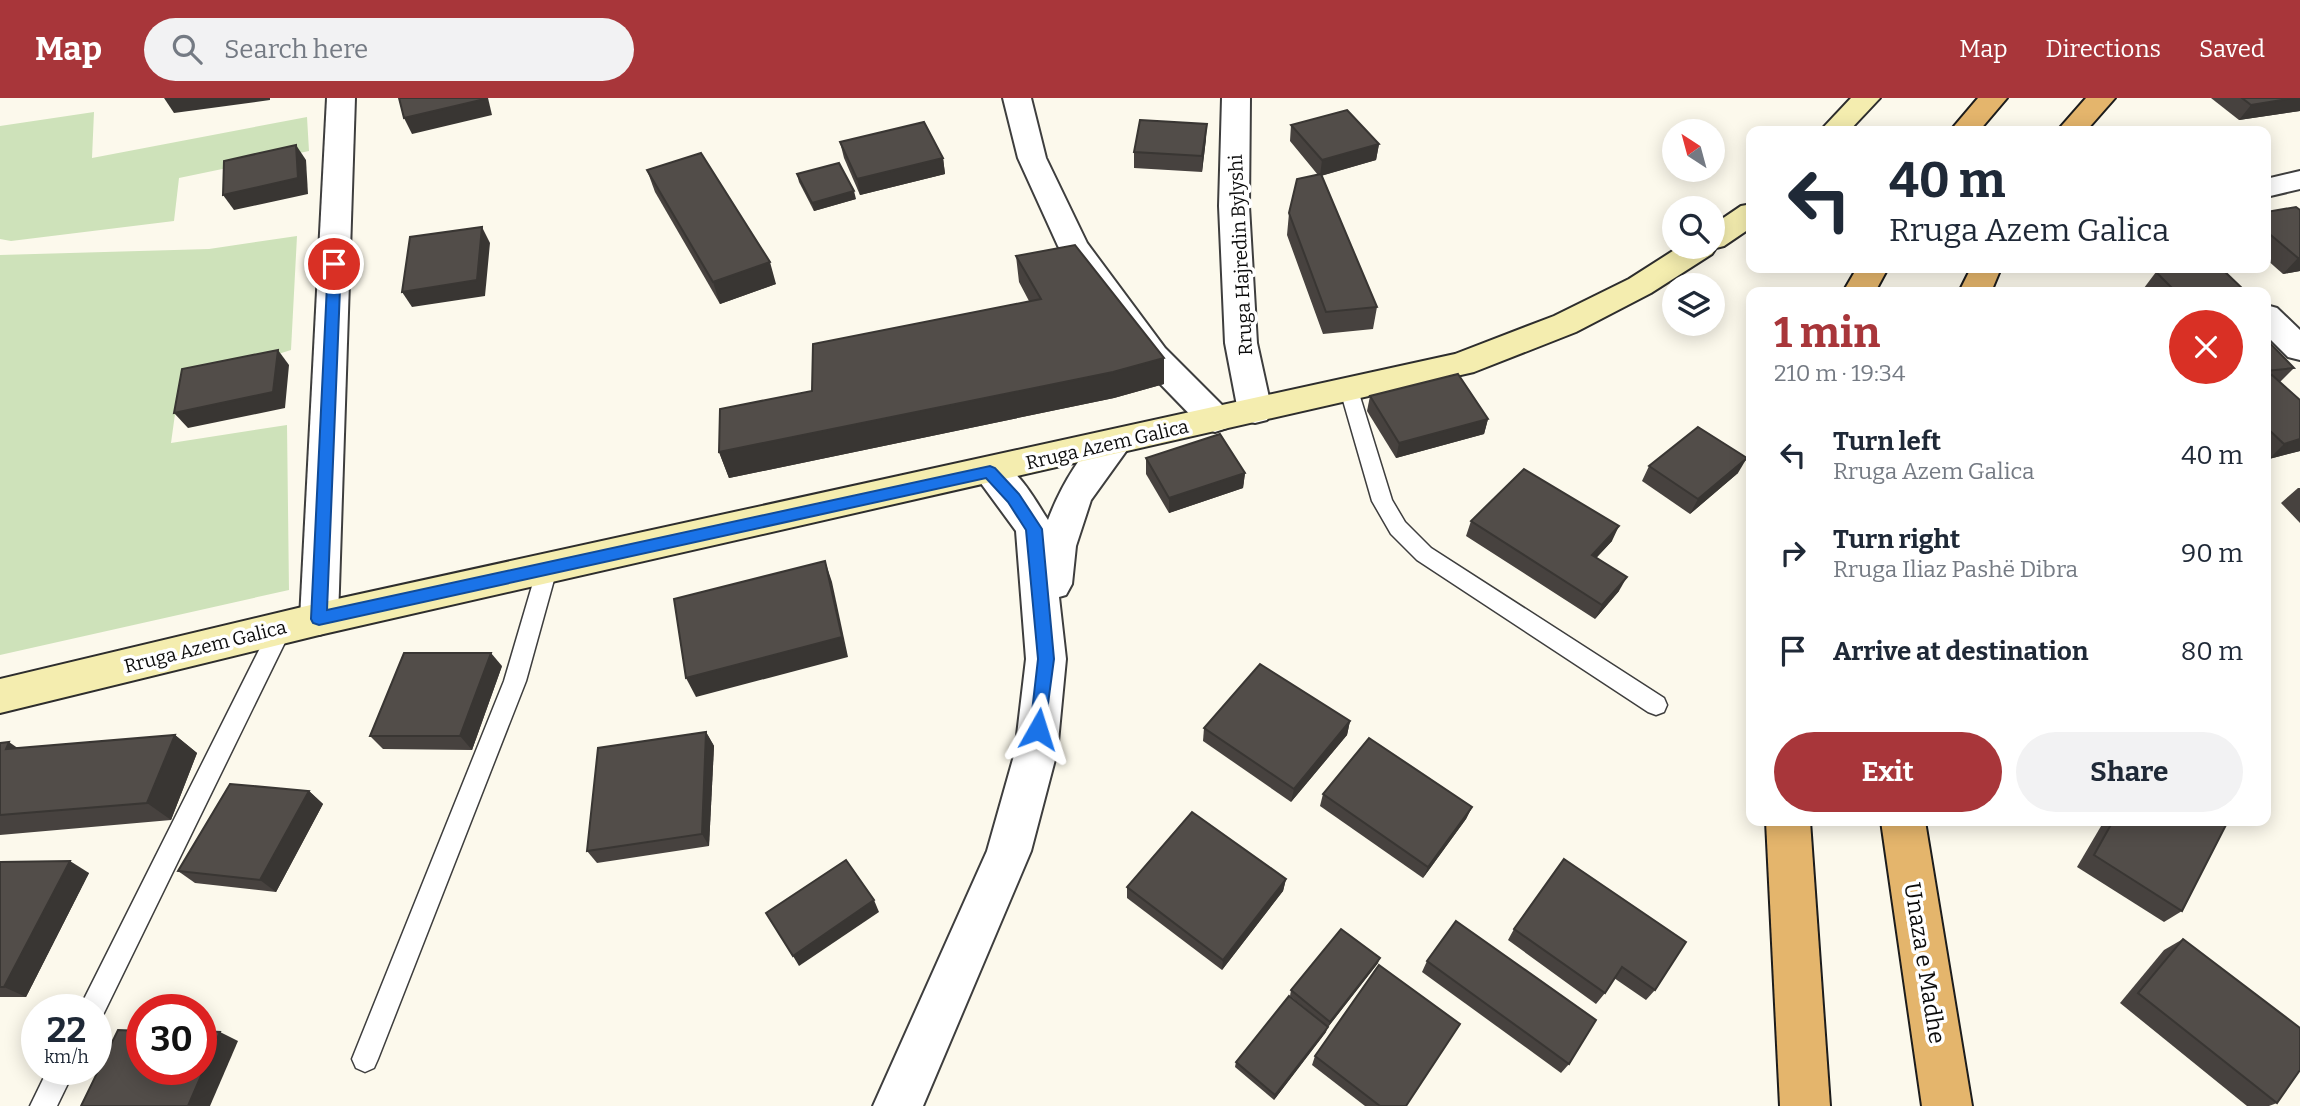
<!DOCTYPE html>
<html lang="en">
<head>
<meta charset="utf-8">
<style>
	:root { --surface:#fff; --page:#f2f2f3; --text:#1f2937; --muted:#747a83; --accent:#a8363a }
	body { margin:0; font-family:Bitter,serif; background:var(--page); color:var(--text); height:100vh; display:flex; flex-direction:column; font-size:26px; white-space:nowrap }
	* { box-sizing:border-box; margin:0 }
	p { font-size:23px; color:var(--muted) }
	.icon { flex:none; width:38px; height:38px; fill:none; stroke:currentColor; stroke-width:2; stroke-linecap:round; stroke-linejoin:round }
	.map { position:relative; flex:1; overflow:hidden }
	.side { position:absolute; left:1746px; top:189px; width:525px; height:539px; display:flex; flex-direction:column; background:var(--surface); border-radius:14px; box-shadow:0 4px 18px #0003 }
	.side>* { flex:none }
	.top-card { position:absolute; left:1746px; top:28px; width:525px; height:147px; border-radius:14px; box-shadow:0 4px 18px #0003; background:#fff; color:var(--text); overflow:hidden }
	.needle { width:46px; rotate:324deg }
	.tools { position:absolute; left:1662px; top:21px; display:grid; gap:14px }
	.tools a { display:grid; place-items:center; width:63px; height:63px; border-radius:50%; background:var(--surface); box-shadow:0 4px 18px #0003; font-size:35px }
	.speed { position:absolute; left:21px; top:896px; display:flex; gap:14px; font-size:35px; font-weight:700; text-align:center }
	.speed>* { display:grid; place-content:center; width:91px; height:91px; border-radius:50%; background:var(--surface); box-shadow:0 4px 18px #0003; line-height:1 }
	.speed small { font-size:18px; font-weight:400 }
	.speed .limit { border:10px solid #d22; background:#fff; color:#111 }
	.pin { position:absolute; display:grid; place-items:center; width:60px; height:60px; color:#fff; margin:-30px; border:4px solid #fff; border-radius:50%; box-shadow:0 2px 7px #0007 }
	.me { position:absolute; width:77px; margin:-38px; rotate:6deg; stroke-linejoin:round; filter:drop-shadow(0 0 5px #0008) }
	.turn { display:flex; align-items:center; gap:24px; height:147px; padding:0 28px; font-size:32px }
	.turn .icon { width:91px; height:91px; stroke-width:2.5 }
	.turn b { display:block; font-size:49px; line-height:60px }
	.round { display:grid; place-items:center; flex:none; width:74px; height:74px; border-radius:37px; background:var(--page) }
	.headline { display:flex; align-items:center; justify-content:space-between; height:119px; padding:0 28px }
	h1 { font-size:42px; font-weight:700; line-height:52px; color:var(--accent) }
	.cta { display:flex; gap:14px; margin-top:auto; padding:14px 28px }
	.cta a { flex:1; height:80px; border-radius:42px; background:var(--accent); color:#fff; font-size:28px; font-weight:700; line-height:80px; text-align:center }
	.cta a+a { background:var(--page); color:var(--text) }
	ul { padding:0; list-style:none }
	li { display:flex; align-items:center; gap:21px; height:98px; padding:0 28px }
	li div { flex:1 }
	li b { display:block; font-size:26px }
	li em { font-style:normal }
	header { display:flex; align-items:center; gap:42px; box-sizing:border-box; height:98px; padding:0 35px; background:var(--accent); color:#fff }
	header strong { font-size:33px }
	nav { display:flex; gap:38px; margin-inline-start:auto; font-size:24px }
	.search { width:490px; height:63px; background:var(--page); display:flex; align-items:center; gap:18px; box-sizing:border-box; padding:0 24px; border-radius:38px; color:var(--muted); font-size:26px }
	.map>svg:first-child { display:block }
</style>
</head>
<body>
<header>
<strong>Map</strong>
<div class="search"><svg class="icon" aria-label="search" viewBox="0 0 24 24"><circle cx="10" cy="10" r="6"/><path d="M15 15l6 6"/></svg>Search here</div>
<nav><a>Map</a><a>Directions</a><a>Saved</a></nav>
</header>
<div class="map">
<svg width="2300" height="1008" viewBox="0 0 2300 1008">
	<rect width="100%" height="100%" fill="#fcf9ec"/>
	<g fill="#cee2ba">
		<path d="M94 14 92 60 307 19 309 53 179 80 174 123 11 143 0 141V28Z"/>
		<path d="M297 138 291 252 179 287 171 345 287 327 289 492 0 557V157L209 151Z"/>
	</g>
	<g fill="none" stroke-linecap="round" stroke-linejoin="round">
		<defs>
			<g id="service">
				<path d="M1349 285 1356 287 1358 292 1392 402 1405 424 1431 450 1664 600 1667 607 1664 614 1656 617 1648 614 1417 462 1391 436 1372 403 1340 292 1342 287Z"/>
				<path d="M547 463 554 465 557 471 526 583 378 961 374 970 365 974 356 970 352 961 504 583 537 471 540 465Z"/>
				<path d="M281 521 289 524 292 530 101 921 96 923V912H79L83 903 273 524Z"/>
				<path d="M48 971H75L57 1008H30Z"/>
			</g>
			<g id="minor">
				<path d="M327 0H355L338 521 333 532 319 537 305 532 300 521Z"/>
				<path d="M1222 0H1250L1249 108 1257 245 1272 313 1267 322 1255 325 1243 322 1238 313 1225 245 1219 108Z"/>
				<path d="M2300 73V91L2266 99V81Z"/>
				<path d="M2266 207 2277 210 2300 232V262L2288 259 2266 237Z"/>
				<path d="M1114 332 1126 336 1132 345 1091 402 1076 448 1072 486 1066 497 1059 499 1066 561 1057 654 1031 753 923 1008H873L987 753 1015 654 1026 561 1016 433 972 373 977 364C1011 353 1032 398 1048 422 1058 395 1085 341 1114 332Z"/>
			</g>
			<path id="tertiary" d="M1003 0H1031L1046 60 1087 145 1165 250 1227 312 1232 321 1227 330 1215 334 1203 330 1141 266 1058 148 1018 60Z"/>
			<g id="secondary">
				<path d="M1851 0H1880L1849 33H1820Z"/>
				<path d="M1752 106V129L1724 148 1716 150 1712 156 1651 195 1576 234 1474 274 319 537 0 615V581L319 505 1455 256 1554 218 1629 181 1679 149H1713V127L1741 108Z"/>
			</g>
			<g id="trunk">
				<path d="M1978 0H2007L1979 33H1950Z"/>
				<path d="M2086 0H2115L2086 33H2057Z"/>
				<path d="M1857 170H1888L1875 194H1843Z"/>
				<path d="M1971 170H2001L1991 194H1959Z"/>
				<path d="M1766 723H1810L1830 1008H1780Z"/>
				<path d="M1881 723H1925L1972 1008H1922Z"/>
			</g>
		</defs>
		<use href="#service" stroke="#3e3e3e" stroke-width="3"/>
		<use href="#minor" stroke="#3e3e3e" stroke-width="4"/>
		<use href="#tertiary" stroke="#3e3e3e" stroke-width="4"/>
		<use href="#secondary" stroke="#2d2d2d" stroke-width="4"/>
		<use href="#trunk" stroke="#1c1c1c" stroke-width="4"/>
		<use href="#service" fill="#fff" fill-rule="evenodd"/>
		<use href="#minor" fill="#fff" fill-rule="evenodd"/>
		<use href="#tertiary" fill="#fff" fill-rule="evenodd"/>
		<use href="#secondary" fill="#f4edaf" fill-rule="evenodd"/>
		<use href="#trunk" fill="#e4b56c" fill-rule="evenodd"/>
	</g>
	<g fill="#47423f">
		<path d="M2211 0H2300V13L2239 22Z"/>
		<path d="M1291 27 1379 46 1376 62 1321 78 1377 209 1373 231 1323 236 1287 137 1289 115 1318 77 1290 43Z"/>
		<path d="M1206 41 1202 74 1134 70V54Z"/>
		<path d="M840 44 943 60 945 76 860 97 844 60Z"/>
		<path d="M647 72 776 186 720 206 655 94Z"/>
		<path d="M797 76 856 101 814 113 799 84Z"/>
		<path d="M2296 109 2300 173 2283 176 2266 161V114Z"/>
		<path d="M1016 158 1164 260V286L1114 300 729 380 719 354 812 293 1029 203 1019 184Z"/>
		<path d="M2156 174 2246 194H2148L2144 190Z"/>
		<path d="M2266 241 2294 270 2280 284 2300 302V353L2269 361 2266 359Z"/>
		<path d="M1370 298 1488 321 1484 336 1396 360 1367 313Z"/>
		<path d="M1146 360 1245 375 1243 390 1169 415 1146 376Z"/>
		<path d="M1649 368 1738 375 1690 416 1642 383Z"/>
		<path d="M2298 390H2300V425L2281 405Z"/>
		<path d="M1471 423 1612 443 1596 460 1619 493 1595 521 1466 438Z"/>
		<path d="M502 568 472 652 383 651 370 638Z"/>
		<path d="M1350 623 1347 637 1291 704 1203 643 1204 630Z"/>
		<path d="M706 634 714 648 709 748 597 765 587 753Z"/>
		<path d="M175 637 197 655 171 722 0 737V645L18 650Z"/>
		<path d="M309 693 323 706 276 794 195 785 178 773Z"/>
		<path d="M1323 696 1472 709 1466 721 1423 780 1320 708Z"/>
		<path d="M2104 723H2219L2182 813 2164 824 2077 769Z"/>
		<path d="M0 764 89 775 26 899H0Z"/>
		<path d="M1286 781 1283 793 1222 872 1127 800V789Z"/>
		<path d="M1514 831 1686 844 1655 892 1646 902 1614 880 1605 895 1596 906 1508 842Z"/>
		<path d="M2183 841 2277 1005 2269 1008H2247L2120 905 2164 852Z"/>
		<path d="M1427 863 1569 966 1561 975 1422 874Z"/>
		<path d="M1378 865 1328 929 1290 898 1291 892Z"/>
		<path d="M1326 934 1274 1002 1235 969 1236 964Z"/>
		<path d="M1315 958 1407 1008H1365L1312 967Z"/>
	</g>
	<g fill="#393633">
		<path d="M164 0H270V2L174 15Z"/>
		<path d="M485 0H488L492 17 412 36 404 20Z"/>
		<path d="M2294 0H2300V13L2239 22 2251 7Z"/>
		<path d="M1207 26 1206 41 1202 74V58Z"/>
		<path d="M1379 46 1376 62 1320 78 1322 62Z"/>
		<path d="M296 47 306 62 308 96 234 112 223 97Z"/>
		<path d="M943 60 945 76 860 97 857 81Z"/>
		<path d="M854 93 856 101 814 113 812 105Z"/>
		<path d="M482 129 490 145 485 198 412 209 402 194Z"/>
		<path d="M2298 160H2300V173L2283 176Z"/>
		<path d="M770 164 776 186 720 206 713 184Z"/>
		<path d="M278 252 289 267 285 310 188 330 174 315Z"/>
		<path d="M1164 260V286L1114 300 729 380 719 354Z"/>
		<path d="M1488 321 1484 336 1396 360 1399 345Z"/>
		<path d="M2300 341V353L2269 361 2284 346Z"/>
		<path d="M1747 360 1738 375 1690 416 1698 401Z"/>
		<path d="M1245 375 1243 390 1169 415V400Z"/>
		<path d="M1619 428 1612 443 1585 472 1592 457Z"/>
		<path d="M825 463 832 484 848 559 696 599 686 580Z"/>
		<path d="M1627 479 1619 493 1595 521 1602 507Z"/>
		<path d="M491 555 502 568 472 652 460 638Z"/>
		<path d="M1350 623 1347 637 1291 704 1294 691Z"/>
		<path d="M706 634 714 648 709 748 702 736Z"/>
		<path d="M175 637 197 655 171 722 147 705Z"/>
		<path d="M9 644 35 662 6 651Z"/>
		<path d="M309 693 323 706 276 794 260 782Z"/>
		<path d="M1472 709 1466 721 1423 780 1428 769Z"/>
		<path d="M70 763 89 775 26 899 4 889Z"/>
		<path d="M1286 781 1283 793 1222 872 1223 862Z"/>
		<path d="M874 802 879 814 799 868 793 858Z"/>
		<path d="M1380 860 1378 865 1328 929 1330 924Z"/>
		<path d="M1328 929 1326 934 1274 1002 1275 997Z"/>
		<path d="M220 934 238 943 210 1008H188Z"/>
	</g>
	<g fill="#524d49" stroke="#393633" stroke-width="2">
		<path d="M399 0H485V1L404 20Z"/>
		<path d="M2242 0H2294L2251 7Z"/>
		<path d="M1347 12 1379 46 1322 62 1291 27Z"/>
		<path d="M1140 22 1207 26 1202 58 1134 54Z"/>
		<path d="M924 24 943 60 857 81 840 44Z"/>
		<path d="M296 47 298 80 223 97 224 63Z"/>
		<path d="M701 55 770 164 713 184 647 72Z"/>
		<path d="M839 65 854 93 812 105 797 76Z"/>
		<path d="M1321 76 1377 209 1326 214 1289 115 1297 81Z"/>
		<path d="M2296 109 2300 112V160H2298L2266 133V114Z"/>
		<path d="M482 129 477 182 402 194 410 139Z"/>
		<path d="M1075 147 1164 260 1113 274 719 354 720 311 812 293 813 246 1041 201 1016 158Z"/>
		<path d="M2188 170H2221L2246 194H2176L2156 174Z"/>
		<path d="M2266 241 2294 270 2266 273Z"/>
		<path d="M278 252 273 294 174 315 182 271Z"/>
		<path d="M1458 276 1488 321 1399 345 1370 298Z"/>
		<path d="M2272 277 2300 302V341L2284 346 2266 329V279Z"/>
		<path d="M1698 329 1747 360 1698 401 1649 368Z"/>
		<path d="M1220 336 1245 375 1169 400 1146 360Z"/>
		<path d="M1524 371 1619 428 1592 457 1627 479 1602 507 1471 423Z"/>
		<path d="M825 463 842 539 686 580 674 501Z"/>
		<path d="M404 555H491L460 638H370Z"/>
		<path d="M1260 566 1350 623 1294 691 1204 630Z"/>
		<path d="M706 634 702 736 587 753 598 650Z"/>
		<path d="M175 637 147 705 0 717V645L9 644 6 651Z"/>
		<path d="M1369 640 1472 709 1428 769 1323 696Z"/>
		<path d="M230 686 309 693 260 782 178 773Z"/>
		<path d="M1192 714 1286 781 1223 862 1127 789Z"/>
		<path d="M2113 723H2219L2226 727 2182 813 2094 757Z"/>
		<path d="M1564 761 1686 844 1655 892 1622 869 1605 895 1514 831Z"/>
		<path d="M846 762 874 802 793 858 766 815Z"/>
		<path d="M70 763 4 889H0V764Z"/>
		<path d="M1456 823 1596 922 1569 966 1427 863Z"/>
		<path d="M1341 831 1380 860 1330 924 1291 892Z"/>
		<path d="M2183 841 2300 930V972L2277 1005 2138 895Z"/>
		<path d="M1379 867 1460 926 1406 1008H1380L1315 958Z"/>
		<path d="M1289 898 1328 929 1275 997 1236 964Z"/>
		<path d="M118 932 142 933V971H201V933L220 934 188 1008H81Z"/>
	</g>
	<path fill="#1a73e8" stroke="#114b97" stroke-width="2" d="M334 162 341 166 327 512 990 368 995 370 1019 396 1042 431 1054 561 1044 636 1038 638 1032 636 1030 631 1038 561 1026 432 1008 404 986 380 319 527 313 525 311 521 328 166Z"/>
	<g text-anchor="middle" stroke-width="7" stroke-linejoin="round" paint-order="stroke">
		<g font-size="19" fill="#0b0b0b" stroke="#fff">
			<text transform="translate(1240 157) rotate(-93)" y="7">Rruga Hajredin Bylyshi</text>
			<text transform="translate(1107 346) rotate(-13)" y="7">Rruga Azem Galica</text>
			<text transform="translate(205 548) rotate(-14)" y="7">Rruga Azem Galica</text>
		</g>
		<g font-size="23" fill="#0b0b0b" stroke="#fff">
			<text transform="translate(1925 865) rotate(81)" y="8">Unaza e Madhe</text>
		</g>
	</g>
</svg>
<div class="tools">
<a><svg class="needle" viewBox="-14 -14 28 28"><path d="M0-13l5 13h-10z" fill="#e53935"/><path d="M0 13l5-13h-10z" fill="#747a83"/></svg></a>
<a><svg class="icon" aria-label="search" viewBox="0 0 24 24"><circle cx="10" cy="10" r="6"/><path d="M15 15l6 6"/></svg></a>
<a><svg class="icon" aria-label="layers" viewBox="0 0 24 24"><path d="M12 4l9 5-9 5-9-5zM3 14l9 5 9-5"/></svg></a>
</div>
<div class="speed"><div>22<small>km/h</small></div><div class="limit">30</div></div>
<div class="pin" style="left:334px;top:166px;background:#d93025"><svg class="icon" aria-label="arrive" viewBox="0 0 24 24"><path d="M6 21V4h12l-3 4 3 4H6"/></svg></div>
<svg class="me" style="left:1038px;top:631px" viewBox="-20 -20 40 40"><path d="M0-17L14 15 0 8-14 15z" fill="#1a73e8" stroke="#fff" stroke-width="4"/></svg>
<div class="top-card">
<div class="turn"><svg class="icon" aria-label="left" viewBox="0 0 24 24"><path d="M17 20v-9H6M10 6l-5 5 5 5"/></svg><div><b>40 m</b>Rruga Azem Galica</div></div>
</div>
<section class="side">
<div class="headline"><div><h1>1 min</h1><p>210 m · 19:34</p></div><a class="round" style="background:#d93025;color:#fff"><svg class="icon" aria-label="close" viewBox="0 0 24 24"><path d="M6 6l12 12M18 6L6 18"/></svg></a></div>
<ul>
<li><svg class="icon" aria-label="left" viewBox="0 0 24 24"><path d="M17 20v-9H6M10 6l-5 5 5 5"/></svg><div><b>Turn left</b><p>Rruga Azem Galica</p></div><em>40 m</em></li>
<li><svg class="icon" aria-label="right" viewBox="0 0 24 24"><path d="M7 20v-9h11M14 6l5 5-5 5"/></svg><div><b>Turn right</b><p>Rruga Iliaz Pashë Dibra</p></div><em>90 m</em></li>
<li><svg class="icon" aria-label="arrive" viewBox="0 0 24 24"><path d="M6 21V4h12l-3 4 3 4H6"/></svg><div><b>Arrive at destination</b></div><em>80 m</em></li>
</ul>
<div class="cta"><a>Exit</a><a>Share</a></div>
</section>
</div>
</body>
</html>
